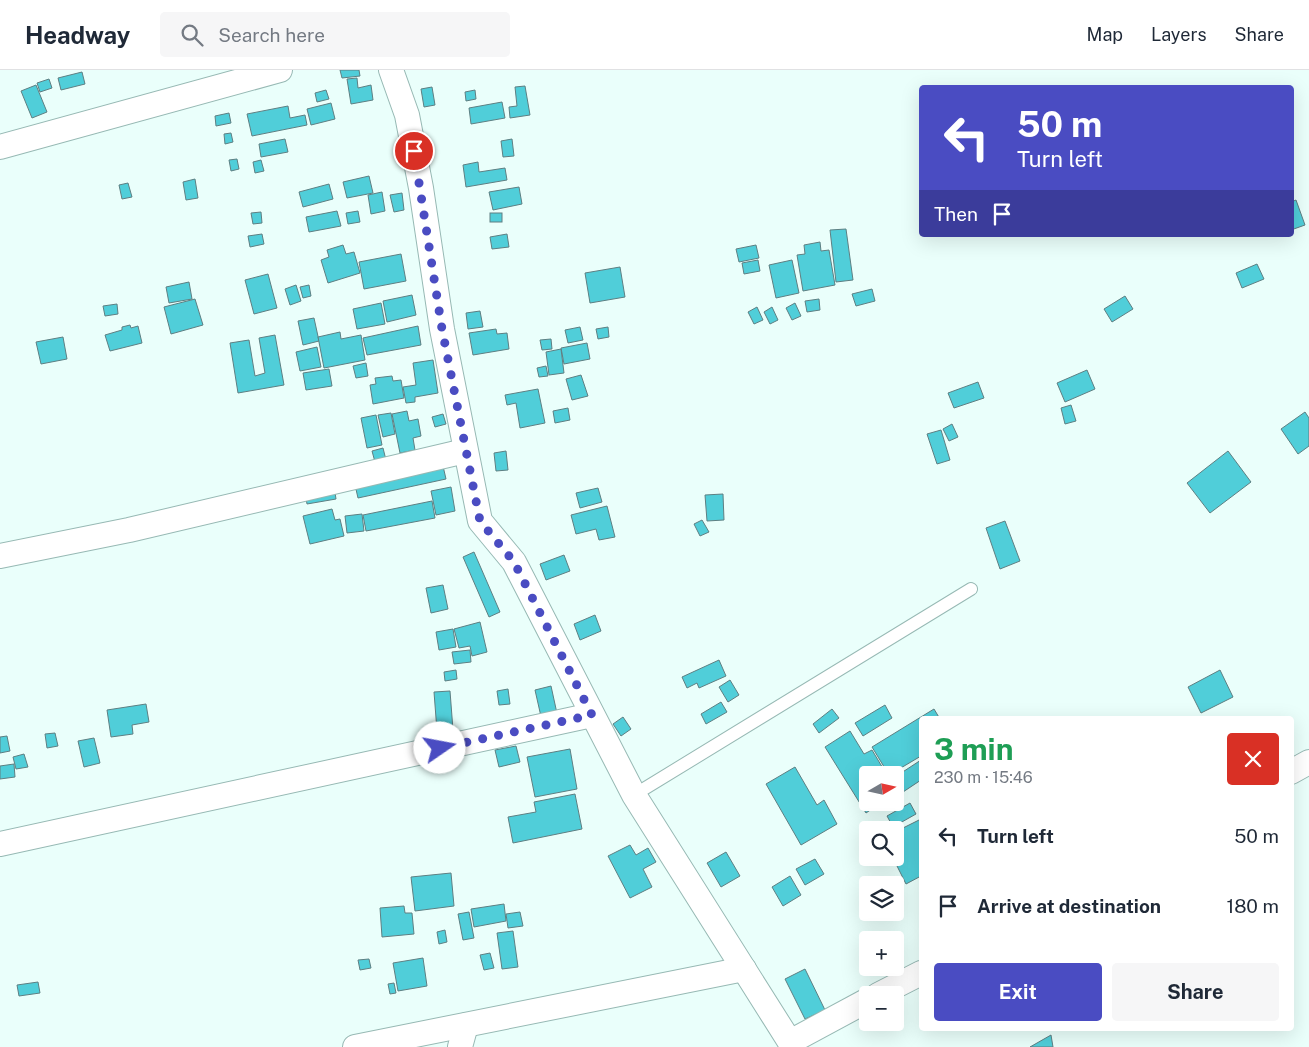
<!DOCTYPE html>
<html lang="en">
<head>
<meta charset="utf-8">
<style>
	:root { --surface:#fff; --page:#f6f6f7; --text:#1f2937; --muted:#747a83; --line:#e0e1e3; --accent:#4a4cc2 }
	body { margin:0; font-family:"Public Sans",sans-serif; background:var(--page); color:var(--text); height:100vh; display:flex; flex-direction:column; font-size:19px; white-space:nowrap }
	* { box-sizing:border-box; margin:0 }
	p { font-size:16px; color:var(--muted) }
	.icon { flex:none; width:28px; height:28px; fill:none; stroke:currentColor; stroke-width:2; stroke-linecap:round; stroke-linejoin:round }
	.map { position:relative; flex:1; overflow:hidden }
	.sheet { position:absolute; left:919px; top:646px; width:375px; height:315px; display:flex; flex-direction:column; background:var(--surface); border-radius:5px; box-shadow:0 5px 20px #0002 }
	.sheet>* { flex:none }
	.hud { position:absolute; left:919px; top:15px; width:375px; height:152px; border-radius:5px; box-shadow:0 5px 20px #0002; background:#4a4cc2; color:#fff; overflow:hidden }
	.needle { width:32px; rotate:81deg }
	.fabs { position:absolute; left:859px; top:696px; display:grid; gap:10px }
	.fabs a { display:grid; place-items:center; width:45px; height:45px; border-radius:5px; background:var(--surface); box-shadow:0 5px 20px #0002; font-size:25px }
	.pin { position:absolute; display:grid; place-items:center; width:42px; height:42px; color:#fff; margin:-21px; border:2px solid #fff; border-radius:50%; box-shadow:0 1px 5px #0007 }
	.me { position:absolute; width:55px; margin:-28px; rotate:78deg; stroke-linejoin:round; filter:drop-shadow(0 0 4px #0008) }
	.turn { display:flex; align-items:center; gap:18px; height:105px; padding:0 15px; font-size:22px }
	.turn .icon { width:65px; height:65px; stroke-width:2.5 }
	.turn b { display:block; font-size:35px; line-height:42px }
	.then { display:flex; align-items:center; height:48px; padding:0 15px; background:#0003; gap:10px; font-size:19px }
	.round { display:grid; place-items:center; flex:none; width:52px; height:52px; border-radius:5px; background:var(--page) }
	.overview { display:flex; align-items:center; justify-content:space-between; height:85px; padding:0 15px }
	h1 { font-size:30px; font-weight:700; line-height:38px; color:#1e9e55 }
	.button { display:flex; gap:10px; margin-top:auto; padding:10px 15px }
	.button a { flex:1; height:58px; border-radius:5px; background:var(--accent); color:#fff; font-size:20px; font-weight:700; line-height:58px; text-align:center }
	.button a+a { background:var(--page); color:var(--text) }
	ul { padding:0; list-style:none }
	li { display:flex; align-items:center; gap:15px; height:70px; padding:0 15px }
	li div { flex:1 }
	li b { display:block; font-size:19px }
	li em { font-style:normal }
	header { display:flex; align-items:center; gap:30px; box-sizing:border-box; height:70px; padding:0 25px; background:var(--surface); border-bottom:1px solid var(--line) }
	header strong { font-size:24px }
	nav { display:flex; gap:28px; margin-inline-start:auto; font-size:18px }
	.search { width:350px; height:45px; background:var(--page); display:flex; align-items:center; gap:12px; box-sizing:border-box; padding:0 18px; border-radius:5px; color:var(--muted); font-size:19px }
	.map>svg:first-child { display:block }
</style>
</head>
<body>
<header>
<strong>Headway</strong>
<div class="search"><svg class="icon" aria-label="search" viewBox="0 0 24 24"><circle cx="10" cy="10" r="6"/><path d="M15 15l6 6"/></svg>Search here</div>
<nav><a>Map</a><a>Layers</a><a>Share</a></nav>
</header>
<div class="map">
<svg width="1309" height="977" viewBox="0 0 1309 977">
	<rect width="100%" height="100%" fill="#eafffb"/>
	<g fill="#50ced9" stroke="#5e7f82">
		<path d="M340 0H359L360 6 342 8Z"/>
		<path d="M82 2 85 14 61 20 58 8Z"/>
		<path d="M357 8 358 18 371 15 373 30 351 34 347 9Z"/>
		<path d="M49 9 52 18 40 22 37 13Z"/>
		<path d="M36 15 47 42 32 48 21 21Z"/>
		<path d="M525 16 530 45 510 48 509 37 517 36 515 17Z"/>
		<path d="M432 17 435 35 424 37 421 19Z"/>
		<path d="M326 20 329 29 317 32 315 23Z"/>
		<path d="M475 20 476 29 466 31 465 22Z"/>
		<path d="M502 32 505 48 471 54 469 38Z"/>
		<path d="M331 33 335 49 311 55 307 39Z"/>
		<path d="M288 36 290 48 305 45 307 55 252 66 247 44Z"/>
		<path d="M229 43 231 53 216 56 215 46Z"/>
		<path d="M231 63 233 72 225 74 224 64Z"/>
		<path d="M285 69 288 82 261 87 259 74Z"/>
		<path d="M512 69 514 86 503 87 501 71Z"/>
		<path d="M237 89 239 99 231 101 229 90Z"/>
		<path d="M261 90 264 101 255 103 253 92Z"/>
		<path d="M478 92 479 102 505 98 507 110 466 117 463 95Z"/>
		<path d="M369 106 373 123 347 128 343 112Z"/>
		<path d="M195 109 198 128 186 130 183 112Z"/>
		<path d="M128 113 132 127 122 129 119 115Z"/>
		<path d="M329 114 333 129 303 137 299 122Z"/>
		<path d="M519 117 522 134 493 140 489 122Z"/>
		<path d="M382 122 385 141 371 144 368 125Z"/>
		<path d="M402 123 404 140 394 142 390 125Z"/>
		<path d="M1296 130 1305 155 1291 160V132Z"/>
		<path d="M337 141 341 156 309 162 306 147Z"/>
		<path d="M358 141 360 152 348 154 346 143Z"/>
		<path d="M261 142 262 153 253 154 251 143Z"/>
		<rect x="490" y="143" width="12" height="9"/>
		<path d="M846 159 853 210 836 212 830 160Z"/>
		<path d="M262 164 264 174 250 177 248 166Z"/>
		<path d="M507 164 509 177 492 179 490 167Z"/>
		<path d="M820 172 821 181 829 180 835 215 803 221 797 185 805 184 804 175Z"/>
		<path d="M343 175 346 184 354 182 360 203 328 213 321 190 329 187 327 180Z"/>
		<path d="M756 175 759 188 739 192 736 179Z"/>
		<path d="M401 184 406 211 364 219 359 192Z"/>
		<path d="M758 190 760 201 744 204 742 193Z"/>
		<path d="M792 190 799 223 776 228 769 195Z"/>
		<path d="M1257 194 1264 209 1242 218 1236 203Z"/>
		<path d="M620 197 625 227 590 233 585 203Z"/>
		<path d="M268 204 277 238 254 244 245 210Z"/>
		<path d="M189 212 192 229 169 233 166 217Z"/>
		<path d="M296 215 301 231 290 235 285 219Z"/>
		<path d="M309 215 311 226 303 228 300 217Z"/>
		<path d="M872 219 875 231 856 236 852 224Z"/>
		<path d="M412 225 416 245 387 252 383 231Z"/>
		<path d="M1125 226 1133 239 1112 252 1104 239Z"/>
		<path d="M195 229 203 255 171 264 164 237Z"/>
		<path d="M819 229 820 240 807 242 805 231Z"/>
		<path d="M381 233 385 254 357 259 353 239Z"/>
		<path d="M795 233 801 246 792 250 786 238Z"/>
		<path d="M117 234 118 244 105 246 103 236Z"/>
		<path d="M757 237 763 250 754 254 748 242Z"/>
		<path d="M772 237 778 250 770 254 764 242Z"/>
		<path d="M480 241 483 257 468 259 466 243Z"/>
		<path d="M314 248 319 271 303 275 298 251Z"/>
		<path d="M130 255 131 258 138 256 142 273 110 281 105 265 122 260V257Z"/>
		<path d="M418 256 421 275 367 285 363 268Z"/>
		<path d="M580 257 583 270 568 273 565 260Z"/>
		<path d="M608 257 609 267 598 269 596 259Z"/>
		<path d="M496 259 497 264 507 263 509 279 473 285 469 263Z"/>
		<path d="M340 262 341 269 361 265 365 290 324 298 318 267Z"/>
		<path d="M275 265 284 315 238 323 230 273 249 270 255 306 265 303 259 268Z"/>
		<path d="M63 267 67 289 41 294 36 272Z"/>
		<path d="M551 269 552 279 542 280 540 270Z"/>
		<path d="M587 273 590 289 564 294 561 278Z"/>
		<path d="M317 277 321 297 300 301 296 282Z"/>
		<path d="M561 279 564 303 549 305 546 282Z"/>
		<path d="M433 290 438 323 415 327V332L406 333 403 317 416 315 413 293Z"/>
		<path d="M366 293 368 306 356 308 353 296Z"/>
		<path d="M546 296 548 306 539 307 537 298Z"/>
		<path d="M329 299 332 316 306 320 303 303Z"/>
		<path d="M1087 300 1095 319 1065 332 1057 313Z"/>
		<path d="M581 305 588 326 572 330 566 309Z"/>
		<path d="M392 306 393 311 401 310 404 328 373 334 370 315 376 314 375 308Z"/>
		<path d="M978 312 984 328 954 338 948 323Z"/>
		<path d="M538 319 545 353 520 358 516 333 507 335 505 325Z"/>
		<path d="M1071 335 1076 351 1065 354 1061 338Z"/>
		<path d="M568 338 570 350 555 353 553 341Z"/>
		<path d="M407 341 409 351 418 349 421 366 413 368 415 380 400 383 392 344Z"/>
		<path d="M1305 342 1309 348V376L1298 384 1281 359Z"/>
		<path d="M391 343 395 364 383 367 378 345Z"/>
		<path d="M443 344 446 354 435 357 432 347Z"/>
		<path d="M376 345 382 375 367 378 361 348Z"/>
		<path d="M952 354 958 367 949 371 943 359Z"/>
		<path d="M941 360 950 390 937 394 927 364Z"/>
		<path d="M383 378 386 390 375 392 372 381Z"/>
		<path d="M506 381 508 400 496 401 494 383Z"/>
		<path d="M1228 381 1251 412 1210 443 1187 413Z"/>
		<path d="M443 396 446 409 358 428 355 415Z"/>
		<path d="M334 416 336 429 307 434 305 422Z"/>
		<path d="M451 417 455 441 436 445 431 421Z"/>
		<path d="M598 418 602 432 580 438 576 423Z"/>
		<path d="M723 424 724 450 707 451 705 425Z"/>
		<path d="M432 431 435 448 366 461 363 445Z"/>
		<path d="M607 436 615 467 599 470 596 459 576 464 571 445Z"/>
		<path d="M332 439 335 450 340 449 344 466 310 474 303 446Z"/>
		<path d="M362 444 364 461 347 463 345 446Z"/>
		<path d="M702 450 709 462 700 466 694 454Z"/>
		<path d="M1005 451 1020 491 1000 499 986 458Z"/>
		<path d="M474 482 500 542 489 547 463 487Z"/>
		<path d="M564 485 570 501 546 510 540 494Z"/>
		<path d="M443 515 448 539 431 543 426 518Z"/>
		<path d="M595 545 601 561 580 570 574 554Z"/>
		<path d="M480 552 487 582 472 586 470 576 459 578 454 559Z"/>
		<path d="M453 559 456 577 439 580 436 562Z"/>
		<path d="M470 580 471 592 454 594 452 582Z"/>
		<path d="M719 590 726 606 699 618 697 613 687 618 682 607Z"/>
		<path d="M456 600 457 609 445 611 444 602Z"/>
		<path d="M1220 600 1233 627 1201 643 1188 617Z"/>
		<path d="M730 610 739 625 728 632 719 617Z"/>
		<path d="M551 616 558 648 542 651 535 620Z"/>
		<path d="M508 619 510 634 499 635 497 621Z"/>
		<path d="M450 621 453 660 437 661 434 622Z"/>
		<path d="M721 632 727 642 706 654 701 644Z"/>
		<path d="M146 634 149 652 132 655 133 664 111 667 107 640Z"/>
		<path d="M885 635 892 648 863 666 855 653Z"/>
		<path d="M832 639 839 648 819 663 813 654Z"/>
		<path d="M934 639 940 649H921V686L889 705 872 677Z"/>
		<path d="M623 647 631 659 621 666 613 654Z"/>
		<path d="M850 661 864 684 872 680 887 705H868V732H882L866 743 825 677Z"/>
		<path d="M55 663 58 676 47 678 45 664Z"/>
		<path d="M7 666 10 681 0 683V667Z"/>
		<path d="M94 668 100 693 84 697 78 671Z"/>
		<path d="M516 676 520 692 499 697 495 680Z"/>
		<path d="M570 679 577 719 535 727 527 687Z"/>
		<path d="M24 684 28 697 16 699 13 687Z"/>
		<path d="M921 690V710L903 722 895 707Z"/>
		<path d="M14 694 15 707 0 709V696Z"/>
		<path d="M795 697 817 735 824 730 837 754 801 775 766 714Z"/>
		<path d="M575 724 582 759 513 773 508 747 536 742 534 732Z"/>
		<path d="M910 733 916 744 893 757 887 746Z"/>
		<path d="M921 749V806L906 814 893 788H895V762Z"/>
		<path d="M630 775 636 785 648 778 656 792 643 799 652 817 630 828 608 786Z"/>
		<path d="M726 782 740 806 721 817 707 793Z"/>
		<path d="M815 789 824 804 805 815 796 799Z"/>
		<path d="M451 803 454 836 415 841 411 807Z"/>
		<path d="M790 806 801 825 783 836 772 817Z"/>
		<path d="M504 834 506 851 474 857 471 839Z"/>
		<path d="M404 836 405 843H412L414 864 382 867 380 838Z"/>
		<path d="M469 842 474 868 463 870 458 844Z"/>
		<path d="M520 842 523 856 508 858 506 844Z"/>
		<path d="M445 860 447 872 439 874 437 862Z"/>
		<path d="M513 861 518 897 502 899 497 863Z"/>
		<path d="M490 883 494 898 484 900 480 885Z"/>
		<path d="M423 888 427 916 398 921 393 893Z"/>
		<path d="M369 889 371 898 360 900 358 890Z"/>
		<path d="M805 899 825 940 805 949 785 909Z"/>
		<path d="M38 912 40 923 19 926 17 915Z"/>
		<path d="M394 913 396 923 390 924 388 914Z"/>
		<path d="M1051 965 1053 977H1030Z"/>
	</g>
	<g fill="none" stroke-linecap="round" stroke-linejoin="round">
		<defs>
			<path id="service" d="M634 725 971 519"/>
			<g id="minor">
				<path d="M391 0 407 45 421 118 442 259 480 451 514 492 634 725 793 977"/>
				<path d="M0 77 280 0"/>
				<path d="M0 486 129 460 465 381"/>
				<path d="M1291 702 1309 692"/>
				<path d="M0 774 592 645"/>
				<path d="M878 925 921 903"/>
				<path d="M790 972 868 930"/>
				<path d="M355 977 744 899"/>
				<path d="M460 977 466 955"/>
			</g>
		</defs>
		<use href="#service" stroke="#97b9b4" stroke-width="14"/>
		<use href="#minor" stroke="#97b9b4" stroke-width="26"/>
		<use href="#service" stroke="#fff" stroke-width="12"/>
		<use href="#minor" stroke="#fff" stroke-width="24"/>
	</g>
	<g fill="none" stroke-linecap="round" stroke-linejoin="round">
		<path stroke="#4a4cc2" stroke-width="9" stroke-dasharray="0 16.2" d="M414 81 442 259 480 451 514 492 592 645 440 678"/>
	</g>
</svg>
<div class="fabs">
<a><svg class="needle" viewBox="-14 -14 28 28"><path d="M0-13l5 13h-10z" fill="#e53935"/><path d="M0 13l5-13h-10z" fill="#747a83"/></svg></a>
<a><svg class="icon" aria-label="search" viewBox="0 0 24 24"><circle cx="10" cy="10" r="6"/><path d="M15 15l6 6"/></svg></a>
<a><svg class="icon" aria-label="layers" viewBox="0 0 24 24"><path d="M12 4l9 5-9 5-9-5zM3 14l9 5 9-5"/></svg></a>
<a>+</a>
<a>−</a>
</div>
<div class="pin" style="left:414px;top:81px;background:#d93025"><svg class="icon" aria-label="arrive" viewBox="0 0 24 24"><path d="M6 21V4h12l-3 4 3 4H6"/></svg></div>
<svg class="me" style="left:440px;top:678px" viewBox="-20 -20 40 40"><circle r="19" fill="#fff"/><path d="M0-13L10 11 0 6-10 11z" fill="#4a4cc2"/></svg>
<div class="hud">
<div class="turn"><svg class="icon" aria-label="left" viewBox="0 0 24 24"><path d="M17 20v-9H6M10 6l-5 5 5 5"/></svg><div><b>50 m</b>Turn left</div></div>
<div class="then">Then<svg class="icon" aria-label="arrive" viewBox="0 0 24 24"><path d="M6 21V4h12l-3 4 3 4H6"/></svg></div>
</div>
<section class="sheet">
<div class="overview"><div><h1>3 min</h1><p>230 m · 15:46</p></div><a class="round" style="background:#d93025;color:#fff"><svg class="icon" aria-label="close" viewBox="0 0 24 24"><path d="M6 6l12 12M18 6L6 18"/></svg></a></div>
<ul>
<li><svg class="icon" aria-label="left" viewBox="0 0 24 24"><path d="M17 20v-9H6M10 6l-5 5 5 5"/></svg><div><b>Turn left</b></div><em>50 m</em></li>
<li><svg class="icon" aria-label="arrive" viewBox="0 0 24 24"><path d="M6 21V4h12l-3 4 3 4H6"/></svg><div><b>Arrive at destination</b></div><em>180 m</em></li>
</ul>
<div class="button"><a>Exit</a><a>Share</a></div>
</section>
</div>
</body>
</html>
